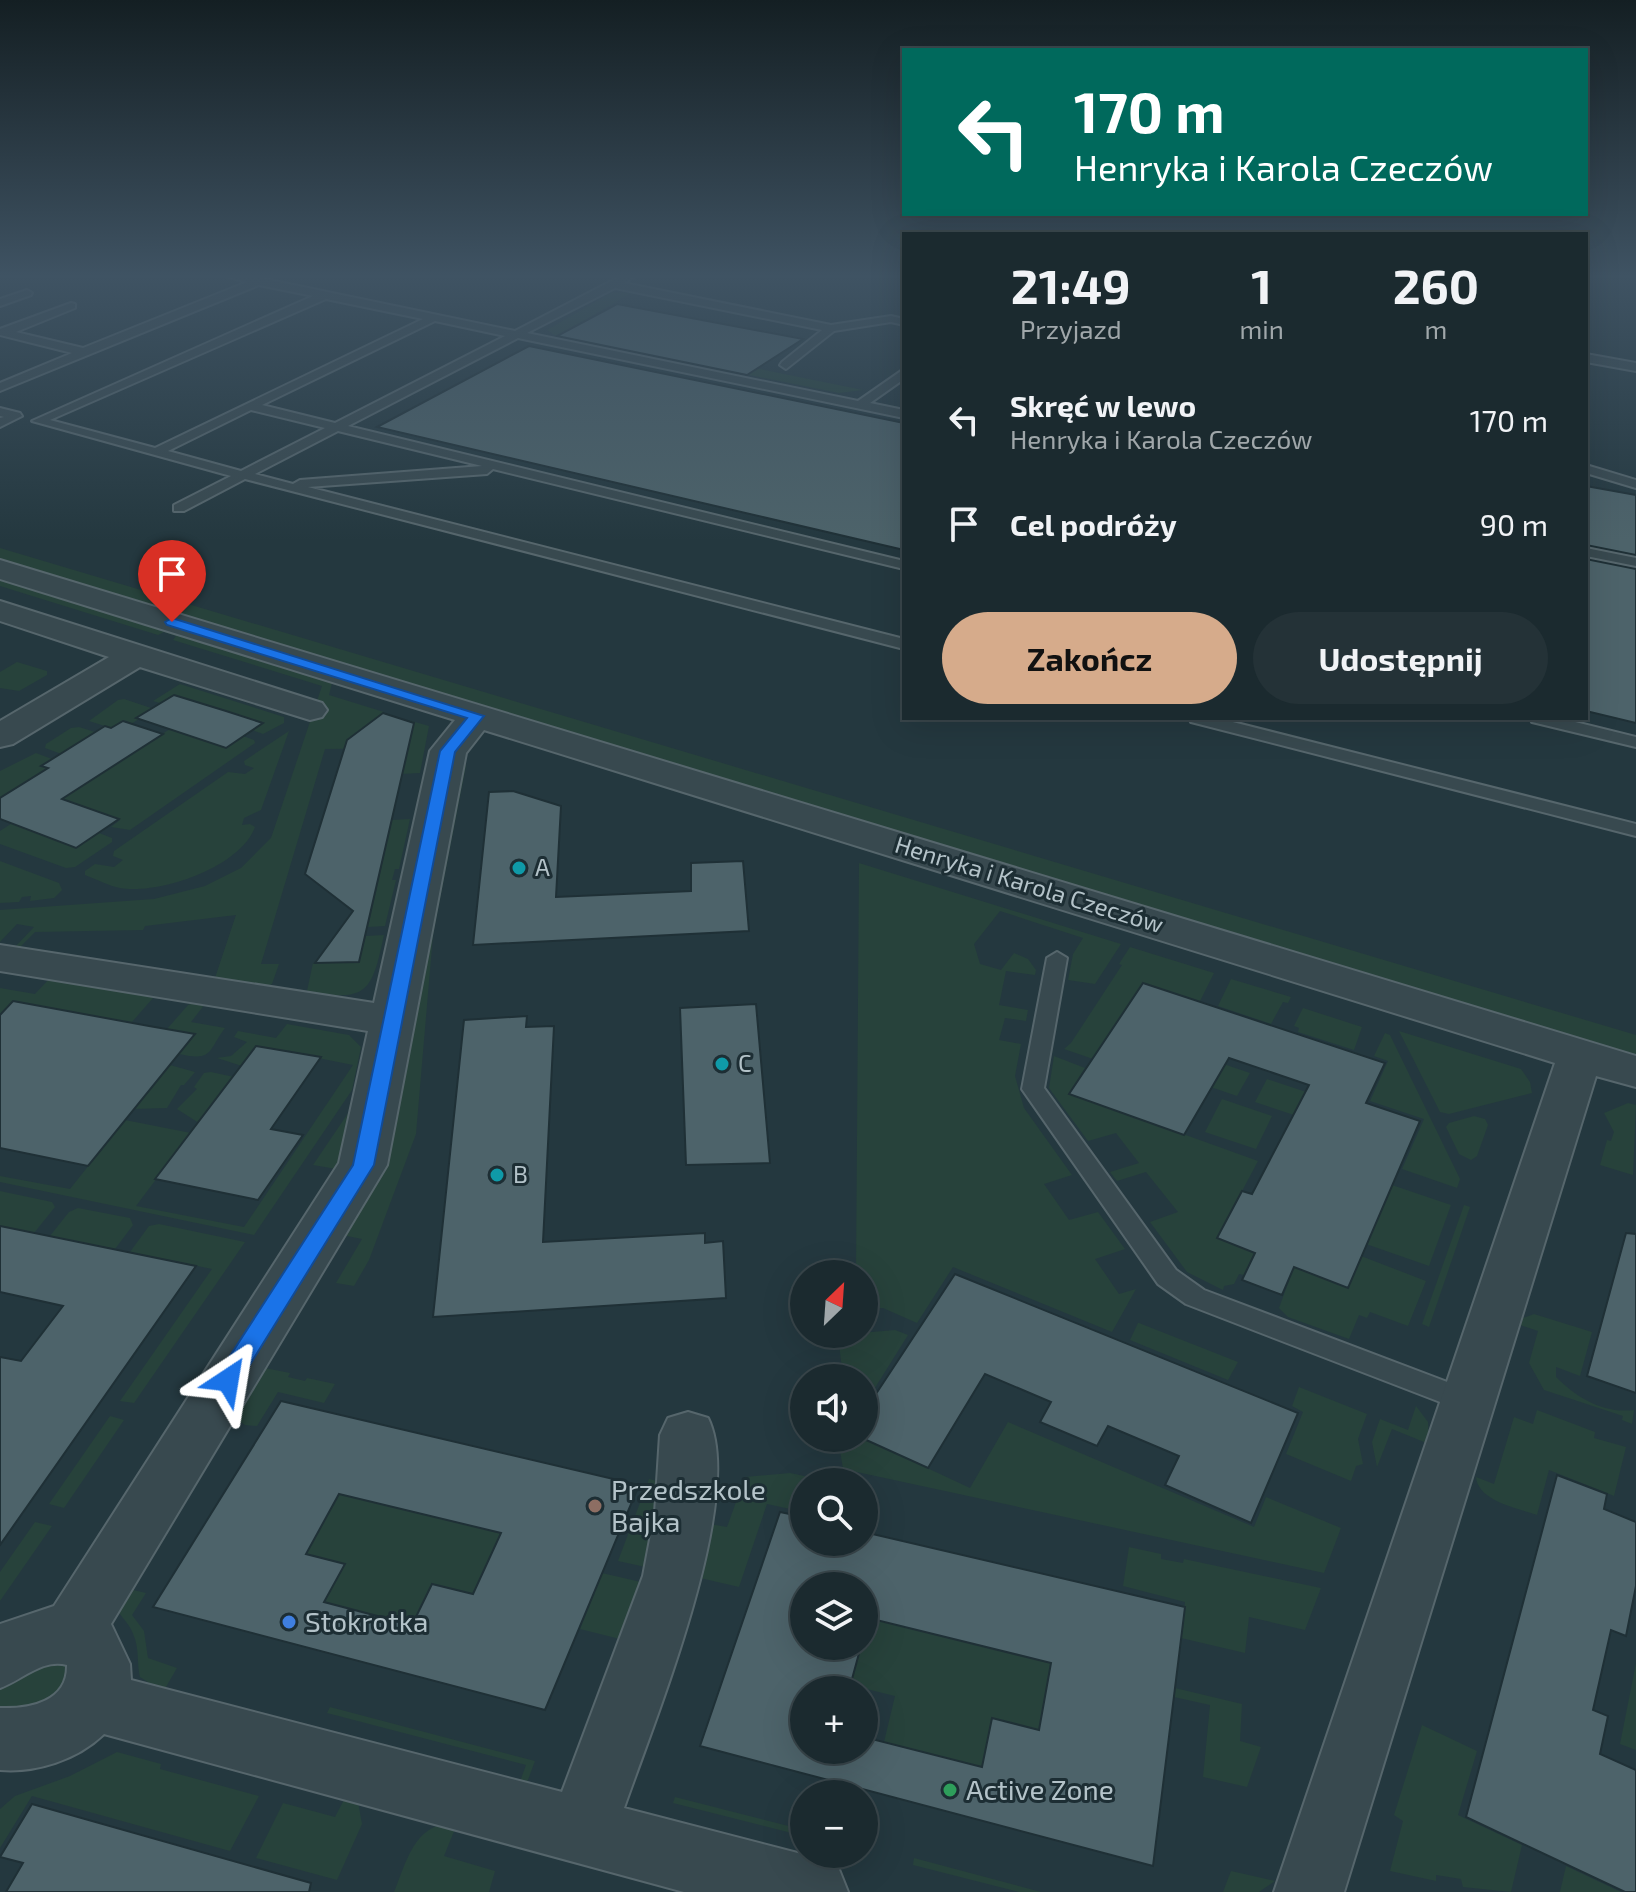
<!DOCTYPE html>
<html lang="pl">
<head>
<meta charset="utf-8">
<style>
	:root { --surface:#1b2a2f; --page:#243237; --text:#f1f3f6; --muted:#a0a7aa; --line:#39464b; --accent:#d6ab8b }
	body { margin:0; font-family:"Exo 2",sans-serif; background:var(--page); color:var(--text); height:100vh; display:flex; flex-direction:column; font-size:30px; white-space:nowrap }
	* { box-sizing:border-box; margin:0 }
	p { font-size:26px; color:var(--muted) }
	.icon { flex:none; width:44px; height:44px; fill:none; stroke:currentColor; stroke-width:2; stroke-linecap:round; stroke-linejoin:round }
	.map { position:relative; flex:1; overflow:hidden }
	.side { position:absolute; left:902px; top:232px; width:686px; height:488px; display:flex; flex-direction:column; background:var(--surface); border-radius:0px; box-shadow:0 8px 32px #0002,0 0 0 2px var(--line) }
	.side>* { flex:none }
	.banner { position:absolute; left:902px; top:48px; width:686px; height:168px; border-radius:0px; box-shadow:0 8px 32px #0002,0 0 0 2px var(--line); background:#00695c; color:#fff; overflow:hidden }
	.needle { width:52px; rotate:25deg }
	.fabs { position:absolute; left:790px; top:1260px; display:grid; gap:16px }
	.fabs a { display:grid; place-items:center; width:88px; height:88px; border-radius:50%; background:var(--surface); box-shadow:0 8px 32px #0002,0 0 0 2px var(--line); font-size:40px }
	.pin { position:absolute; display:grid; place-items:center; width:68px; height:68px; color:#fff; margin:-82px -34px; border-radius:50% 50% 50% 0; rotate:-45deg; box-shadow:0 0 8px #0007 }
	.pin .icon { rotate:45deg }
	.me { position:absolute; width:88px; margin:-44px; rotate:33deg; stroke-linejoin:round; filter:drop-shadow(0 0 6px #0008) }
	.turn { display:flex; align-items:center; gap:28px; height:168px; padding:0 40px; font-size:36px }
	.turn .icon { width:104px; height:104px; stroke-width:2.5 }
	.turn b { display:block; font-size:56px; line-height:68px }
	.eta { display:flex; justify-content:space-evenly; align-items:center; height:136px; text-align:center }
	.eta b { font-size:48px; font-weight:700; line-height:56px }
	.button { display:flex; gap:16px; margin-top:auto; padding:16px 40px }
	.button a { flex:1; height:92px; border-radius:48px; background:var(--accent); color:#111; font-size:32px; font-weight:700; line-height:92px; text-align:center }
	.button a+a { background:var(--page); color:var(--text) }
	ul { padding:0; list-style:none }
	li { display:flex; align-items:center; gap:24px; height:104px; padding:0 40px }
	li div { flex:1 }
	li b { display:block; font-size:30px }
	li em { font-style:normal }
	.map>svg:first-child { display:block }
</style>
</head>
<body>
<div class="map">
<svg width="1636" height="1892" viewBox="0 0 1636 1892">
	<rect width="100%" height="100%" fill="#24383f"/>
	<g fill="#27423b">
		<path d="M611 293H631L568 330 863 390 839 393 556 336 547 330Z"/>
		<path d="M0 548 1636 1035V1058L0 560Z"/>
		<path d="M0 580 332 683 329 695 384 712 377 717 401 725 408 720 429 726 420 773 401 774 407 748 325 749 261 964H279L272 984 262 988 214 981 236 915 145 926 143 930 35 932 19 948 15 947 34 927 17 924 0 942V910L154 899 205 886 241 868 271 838 322 686 173 640 176 636 164 632 158 635 0 586Z"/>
		<path d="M17 662 47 671V675L19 691 0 688V672Z"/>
		<path d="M180 684 284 717V723L263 734 252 730 262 722 174 695 160 703 153 701Z"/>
		<path d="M124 699 154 709 131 724 122 721 111 728 89 721 118 700Z"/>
		<path d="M79 727 95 732 67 756 45 748 46 744 71 728Z"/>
		<path d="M170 729 243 736 254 740 255 743 130 830 111 827 120 820 62 799Z"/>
		<path d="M289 731 261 810 244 818 242 825 250 824 255 827C241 867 159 895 120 888 109 886 96 879 85 875V871L95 864 114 867 123 860 113 856 114 851 228 772 245 774 254 768 245 765 244 761Z"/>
		<path d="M36 753 52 759 42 765 47 768 21 788 0 798V771Z"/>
		<path d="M459 758 466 766 433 935 416 1134 369 1260 354 1286 336 1283 362 1239 342 1235Z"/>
		<path d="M20 818 75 848 99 833 112 838V842L75 867 66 868 0 844V831Z"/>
		<path d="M410 819 399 869H395L392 880H396L385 926 368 927 392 820Z"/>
		<path d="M0 861 59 883 62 890 54 898 30 901 31 896 22 897 19 902 0 903Z"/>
		<path d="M859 863 1121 944 1095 984 1068 980 1073 954 1083 938 1000 911 974 944 980 964 1001 970 1014 953 1028 959 1036 970 1035 975 1006 971 999 1005 1028 1010 1026 1021 1005 1018 999 1040 1021 1044 1015 1076 1024 1108 1072 1175 1044 1184 1069 1220 1098 1212 1125 1249 1095 1259 1119 1294 1136 1289 1112 1332 953 1267 917 1323 883 1308 864 1309V1274H856Z"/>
		<path d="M384 935C372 991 368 1003 307 991L313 963 359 962 366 936Z"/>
		<path d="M1130 947 1214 973 1200 1001 1143 983 1093 1059 1064 1049 1071 1043 1122 965 1119 964Z"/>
		<path d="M52 976 145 993 153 998 131 1023 0 1015V988L35 994Z"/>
		<path d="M1231 979 1291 997 1288 1003 1283 1002 1271 1024 1218 1006Z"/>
		<path d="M197 1002 205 1004 191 1022 225 1028C208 1050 214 1062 179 1054L194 1034 167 1029 188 1005Z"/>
		<path d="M1303 1008 1362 1027 1354 1050 1298 1032 1299 1028 1294 1026Z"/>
		<path d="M287 1024 349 1035 361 1047 352 1090 254 1235 0 1182V1176L70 1189 125 1120 191 1133 136 1206 244 1227 353 1065 258 1046 242 1066 217 1058 231 1056 247 1042 234 1037 238 1031 276 1038Z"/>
		<path d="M1399 1031 1521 1069 1530 1082 1532 1093 1449 1114 1440 1112Z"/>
		<path d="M1385 1033 1390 1035 1460 1179 1457 1188 1402 1169 1424 1119 1370 1101 1388 1061 1374 1056Z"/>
		<path d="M1054 1056 1085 1068 1069 1093 1258 1161 1217 1238 1254 1253 1244 1275 1239 1274 1234 1284 1224 1286 1223 1290 1187 1272 1150 1222 1178 1212 1146 1172 1117 1181 1110 1172 1139 1163 1116 1133 1088 1141 1049 1088Z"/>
		<path d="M1206 1058 1250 1073 1237 1096 1193 1081Z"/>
		<path d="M170 1065 195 1072 184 1085H181L167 1108 133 1109Z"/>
		<path d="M211 1072 234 1077 199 1123 177 1109 197 1089 194 1087 204 1073Z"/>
		<path d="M1267 1079 1312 1094 1300 1117 1255 1102Z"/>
		<path d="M359 1097 342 1170 313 1165Z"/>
		<path d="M1222 1099 1272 1116 1256 1149 1205 1132Z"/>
		<path d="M1628 1103 1636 1105 1633 1175 1600 1165 1607 1140 1611 1141 1614 1132 1604 1113Z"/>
		<path d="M1474 1116 1485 1119 1488 1125 1477 1156 1471 1160 1459 1154 1446 1127 1449 1123Z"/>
		<path d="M1392 1185 1451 1205 1429 1266 1366 1244Z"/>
		<path d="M0 1191 52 1202 55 1207 34 1233 0 1226Z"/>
		<path d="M1464 1205 1470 1207 1429 1327 1422 1324Z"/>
		<path d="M78 1208 130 1218 133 1225 115 1249 50 1236 69 1212Z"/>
		<path d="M159 1224 245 1242 134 1403 120 1401 212 1269 130 1252 149 1226Z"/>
		<path d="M1361 1256 1426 1281 1408 1326 1370 1312 1367 1318 1359 1315 1349 1339 1288 1317 1279 1308 1294 1267Z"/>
		<path d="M1534 1314 1592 1332 1580 1376 1556 1367V1377C1577 1398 1604 1414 1634 1410L1632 1424 1622 1420 1623 1416 1544 1390 1529 1363 1538 1331 1520 1325 1523 1318Z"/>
		<path d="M1138 1323H1139L1238 1362 1228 1380 1130 1340Z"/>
		<path d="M895 1330 908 1335 873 1391 864 1387V1378H843L838 1335Z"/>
		<path d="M260 1367 290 1373 288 1377 305 1381 307 1378 335 1384 324 1403 278 1392 257 1426 245 1425 238 1420 237 1412Z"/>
		<path d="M1299 1387 1367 1414 1358 1439 1363 1464 1356 1466 1351 1481 1286 1454 1303 1412 1292 1406Z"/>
		<path d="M1416 1406 1428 1422 1429 1444 1392 1429 1377 1467 1372 1442 1380 1419 1408 1430Z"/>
		<path d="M1537 1410 1595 1432 1594 1438 1626 1447 1614 1496 1549 1470 1537 1515C1517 1508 1478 1501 1476 1477L1494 1484 1514 1417 1533 1424Z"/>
		<path d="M110 1416 124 1420 64 1508 49 1504Z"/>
		<path d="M1008 1422 1254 1527 1266 1497 1341 1528 1324 1573 843 1469 838 1438H863L970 1488Z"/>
		<path d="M790 1473 832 1482H804V1512L767 1504 739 1587 696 1577 704 1523 727 1527 745 1477Z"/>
		<path d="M649 1479 661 1482 650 1568 618 1561Z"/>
		<path d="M339 1494 501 1533 473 1594 432 1584 412 1625 324 1602 344 1564 306 1554Z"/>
		<path d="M35 1522 52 1526 0 1601V1572Z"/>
		<path d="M1129 1547 1161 1554V1559L1183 1563 1184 1559 1321 1588 1305 1630 1249 1617 1245 1653 1181 1638 1185 1602 1123 1586Z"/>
		<path d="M602 1573 645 1583 624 1640 580 1629Z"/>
		<path d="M120 1587 146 1593 132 1615 144 1631 148 1658 177 1668 163 1692 140 1677C137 1665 139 1652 135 1639 128 1614 109 1617 120 1587Z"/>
		<path d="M868 1618 1051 1663 1039 1730 982 1767 884 1742 895 1696 851 1685 861 1646H864Z"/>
		<path d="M67 1648 79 1694 0 1716V1678Z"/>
		<path d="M1636 1663V1750L1620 1744Z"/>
		<path d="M1175 1688 1242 1704 1240 1741 1261 1747 1247 1787 1203 1777 1210 1705 1174 1697Z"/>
		<path d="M330 1707 535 1761 525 1788 518 1787 526 1765 327 1713Z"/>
		<path d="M1422 1725 1477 1751 1458 1815 1522 1845 1511 1892 1463 1887 1461 1879 1436 1875V1881L1390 1871 1403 1821 1394 1815Z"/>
		<path d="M117 1752 161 1764 160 1769 259 1796 230 1851 32 1796 0 1848V1809L15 1796 70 1776Z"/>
		<path d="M347 1794 358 1802 362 1824 337 1880 256 1858 283 1803 335 1817Z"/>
		<path d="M675 1797 804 1830V1836L673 1803Z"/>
		<path d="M457 1824 444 1856 495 1871 489 1892H394C407 1861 415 1820 457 1824Z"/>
		<path d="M914 1858 1041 1892H1019L913 1865Z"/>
		<path d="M1566 1866 1621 1892H1560Z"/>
		<path d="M1231 1871 1275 1881 1259 1892H1223Z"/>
	</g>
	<g fill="#4d636a" stroke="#1f3036" stroke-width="2" fill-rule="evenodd">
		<path d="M617 304 803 339 747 375 557 336Z"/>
		<path d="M529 346 904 423V550L377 427Z"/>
		<path d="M1586 486 1636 495V555L1586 545Z"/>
		<path d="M1586 559 1636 569V723L1586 711Z"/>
		<path d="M174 695 226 711 263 723 226 748 136 718Z"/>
		<path d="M383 713 414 723 359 962 315 963 353 911 305 874 347 740Z"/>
		<path d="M123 721 163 734 62 799 119 819 76 848 0 819V798L48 768 41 766 105 726 111 728Z"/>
		<path d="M513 791 561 806 556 897 691 891V863L743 861 749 931 473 945 489 792Z"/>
		<path d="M1143 983 1385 1063 1366 1103 1420 1121 1348 1288 1294 1267 1282 1295 1242 1280 1255 1253 1217 1238 1242 1191 1252 1194 1309 1085 1229 1058 1184 1135 1069 1094Z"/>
		<path d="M13 1001 149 1026 195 1034 88 1166 0 1148V1015Z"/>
		<path d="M756 1004 770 1163 686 1165 680 1008Z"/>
		<path d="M527 1016 526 1027 554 1026 543 1242 705 1233V1243L723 1241 726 1298 433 1317 464 1020Z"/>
		<path d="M256 1046 321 1057 271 1129 303 1135 258 1200 155 1179Z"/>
		<path d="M0 1226 196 1266 0 1545V1357L21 1361 63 1306 0 1292Z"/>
		<path d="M1626 1233 1636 1234V1393L1587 1376Z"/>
		<path d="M955 1274 1298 1413 1251 1523 1165 1485 1179 1456 1108 1426 1097 1446 1040 1422 1051 1402 985 1374 928 1468 864 1439V1412Z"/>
		<path d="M281 1401 639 1485 545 1710 153 1607ZM339 1494 501 1533 473 1594 432 1584 412 1625 324 1602 345 1564 306 1554Z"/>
		<path d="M1557 1475 1607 1494 1604 1509 1636 1522V1586L1626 1636 1611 1630 1593 1710 1608 1716 1600 1754 1636 1770V1892H1625L1466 1817Z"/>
		<path d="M780 1512 804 1517V1542H864V1532L1185 1607 1153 1866 700 1746ZM804 1586H864V1617L1051 1663 1039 1730 992 1718 982 1767 864 1737V1750H804V1690H849L861 1646H804Z"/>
		<path d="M32 1804 311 1883 309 1892H6L23 1863 0 1857Z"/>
	</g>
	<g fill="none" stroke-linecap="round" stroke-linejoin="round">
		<defs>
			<g id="service">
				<path d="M226 276 260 278 515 331 621 276H635L624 283 831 325 891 316 904 319V325L891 322 834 331 786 369 780 365 782 362 822 330 615 288 527 333 858 401 904 369V379L870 403 904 410V418L518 338 348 426 904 561V569L493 469 487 474 308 487 904 639V649L245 479 184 511H174V505L231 476 32 421 313 296 259 285 0 391V383L72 353 0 335V329L71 303 75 304V308L16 332 83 348 247 282ZM326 299 423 319 155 448 50 420ZM435 321 505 336 335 423 262 405ZM251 410 325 428 241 471 168 451ZM338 431 482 466 300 480 293 484 255 474Z"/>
				<path d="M27 290 32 293 31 295 0 306V299Z"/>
				<path d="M1586 354 1636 363V371L1586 362Z"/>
				<path d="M0 408 20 413 22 416 0 427V418L4 417 0 416Z"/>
				<path d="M1586 465 1636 480V488L1586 473Z"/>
				<path d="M1586 548 1636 558V566L1586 556Z"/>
				<path d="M1189 718H1217L1636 824V836L1191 722Z"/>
				<path d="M1530 718H1559L1636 737V747L1532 722Z"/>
				<path d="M1057 952 1067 958 1044 1088 1176 1270 1204 1290 1479 1394 1483 1402 1479 1410 1470 1413 1461 1410 1186 1304 1158 1284 1022 1089 1047 958Z"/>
			</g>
			<g id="minor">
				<path d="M0 560 1636 1056V1087L1596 1076 1344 1892H1274L1555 1063 484 730 466 753 387 1165 111 1624 130 1664 131 1680 562 1792 643 1576 655 1513 660 1435 668 1418 688 1412 708 1418C747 1497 653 1724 624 1808L813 1857 838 1867 848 1892H684L104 1734C77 1760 36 1773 0 1770V1708C29 1709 68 1702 67 1665 43 1658 22 1680 0 1688V1624L54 1606 339 1163 368 1031 0 971V945L374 1003 430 751 455 720 0 579Z"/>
				<path d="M0 601 322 703 327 710 322 717 310 720 140 667 13 744 0 747V721L109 657 0 621Z"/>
			</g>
		</defs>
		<use href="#service" stroke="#56666c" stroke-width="4"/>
		<use href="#minor" stroke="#56666c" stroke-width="4"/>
		<use href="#service" fill="#38494f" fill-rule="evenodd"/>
		<use href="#minor" fill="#38494f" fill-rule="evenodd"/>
	</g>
	<linearGradient id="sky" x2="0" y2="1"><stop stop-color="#141f23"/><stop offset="0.51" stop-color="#3f5363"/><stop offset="1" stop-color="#3f5363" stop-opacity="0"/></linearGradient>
	<rect width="1636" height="541" fill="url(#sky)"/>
	<path fill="#1a73e8" stroke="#114b97" stroke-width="2" d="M172 618 484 716 455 752 374 1165 236 1387 228 1390 219 1387 216 1380 219 1373 353 1165 440 751 467 718 167 625 165 622Z"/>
	<g fill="#0f9aa8" stroke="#1d2e34" stroke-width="3">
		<circle cx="519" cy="868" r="8"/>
		<circle cx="722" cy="1064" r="8"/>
		<circle cx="497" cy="1175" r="8"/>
	</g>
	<circle fill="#8d6e63" stroke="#1d2e34" stroke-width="3" cx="595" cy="1506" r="8"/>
	<circle fill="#3f7fe0" stroke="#1d2e34" stroke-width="3" cx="289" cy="1622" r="8"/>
	<circle fill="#2e9e5b" stroke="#1d2e34" stroke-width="3" cx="950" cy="1790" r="8"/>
	<g text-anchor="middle" stroke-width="6" stroke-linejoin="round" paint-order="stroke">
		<g font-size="24" fill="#b4c3c9" stroke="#1d2e34" text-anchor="start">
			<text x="535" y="876">A</text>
			<text x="738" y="1072">C</text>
			<text x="513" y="1183">B</text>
		</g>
		<g font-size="24" fill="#b4c3c9" stroke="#1d2e34">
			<text transform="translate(1029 885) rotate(17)" y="8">Henryka i Karola Czeczów</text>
		</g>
		<g font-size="28" fill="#b4c3c9" stroke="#1d2e34" text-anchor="start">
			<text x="611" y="1500">Przedszkole<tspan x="611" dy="32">Bajka</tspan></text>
			<text x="305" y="1632">Stokrotka</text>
			<text x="966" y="1800">Active Zone</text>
		</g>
	</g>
</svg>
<div class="fabs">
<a><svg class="needle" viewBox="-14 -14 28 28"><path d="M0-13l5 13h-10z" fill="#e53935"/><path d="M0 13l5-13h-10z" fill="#a0a7aa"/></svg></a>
<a><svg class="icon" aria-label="sound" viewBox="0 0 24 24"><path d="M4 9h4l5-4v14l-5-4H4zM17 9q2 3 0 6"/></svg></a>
<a><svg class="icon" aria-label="search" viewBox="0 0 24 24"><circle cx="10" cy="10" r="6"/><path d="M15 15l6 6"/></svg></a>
<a><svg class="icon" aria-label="layers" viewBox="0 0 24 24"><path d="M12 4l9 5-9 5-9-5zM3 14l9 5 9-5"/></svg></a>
<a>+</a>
<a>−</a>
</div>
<div class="pin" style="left:172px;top:622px;background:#d93025"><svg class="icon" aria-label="arrive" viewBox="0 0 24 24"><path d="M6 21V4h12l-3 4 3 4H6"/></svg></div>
<svg class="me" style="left:228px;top:1380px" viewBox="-20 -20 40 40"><path d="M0-17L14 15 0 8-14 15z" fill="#1a73e8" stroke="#fff" stroke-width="4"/></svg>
<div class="banner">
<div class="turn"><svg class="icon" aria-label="left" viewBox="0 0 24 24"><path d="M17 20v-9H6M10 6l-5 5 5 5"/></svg><div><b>170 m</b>Henryka i Karola Czeczów</div></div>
</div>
<section class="side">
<div class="eta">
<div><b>21:49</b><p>Przyjazd</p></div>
<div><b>1</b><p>min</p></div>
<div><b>260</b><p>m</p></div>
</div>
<ul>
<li><svg class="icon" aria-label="left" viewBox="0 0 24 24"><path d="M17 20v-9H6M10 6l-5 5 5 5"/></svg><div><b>Skręć w lewo</b><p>Henryka i Karola Czeczów</p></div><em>170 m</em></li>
<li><svg class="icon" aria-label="arrive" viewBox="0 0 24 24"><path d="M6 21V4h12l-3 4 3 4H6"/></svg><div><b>Cel podróży</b></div><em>90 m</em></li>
</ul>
<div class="button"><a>Zakończ</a><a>Udostępnij</a></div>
</section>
</div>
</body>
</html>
